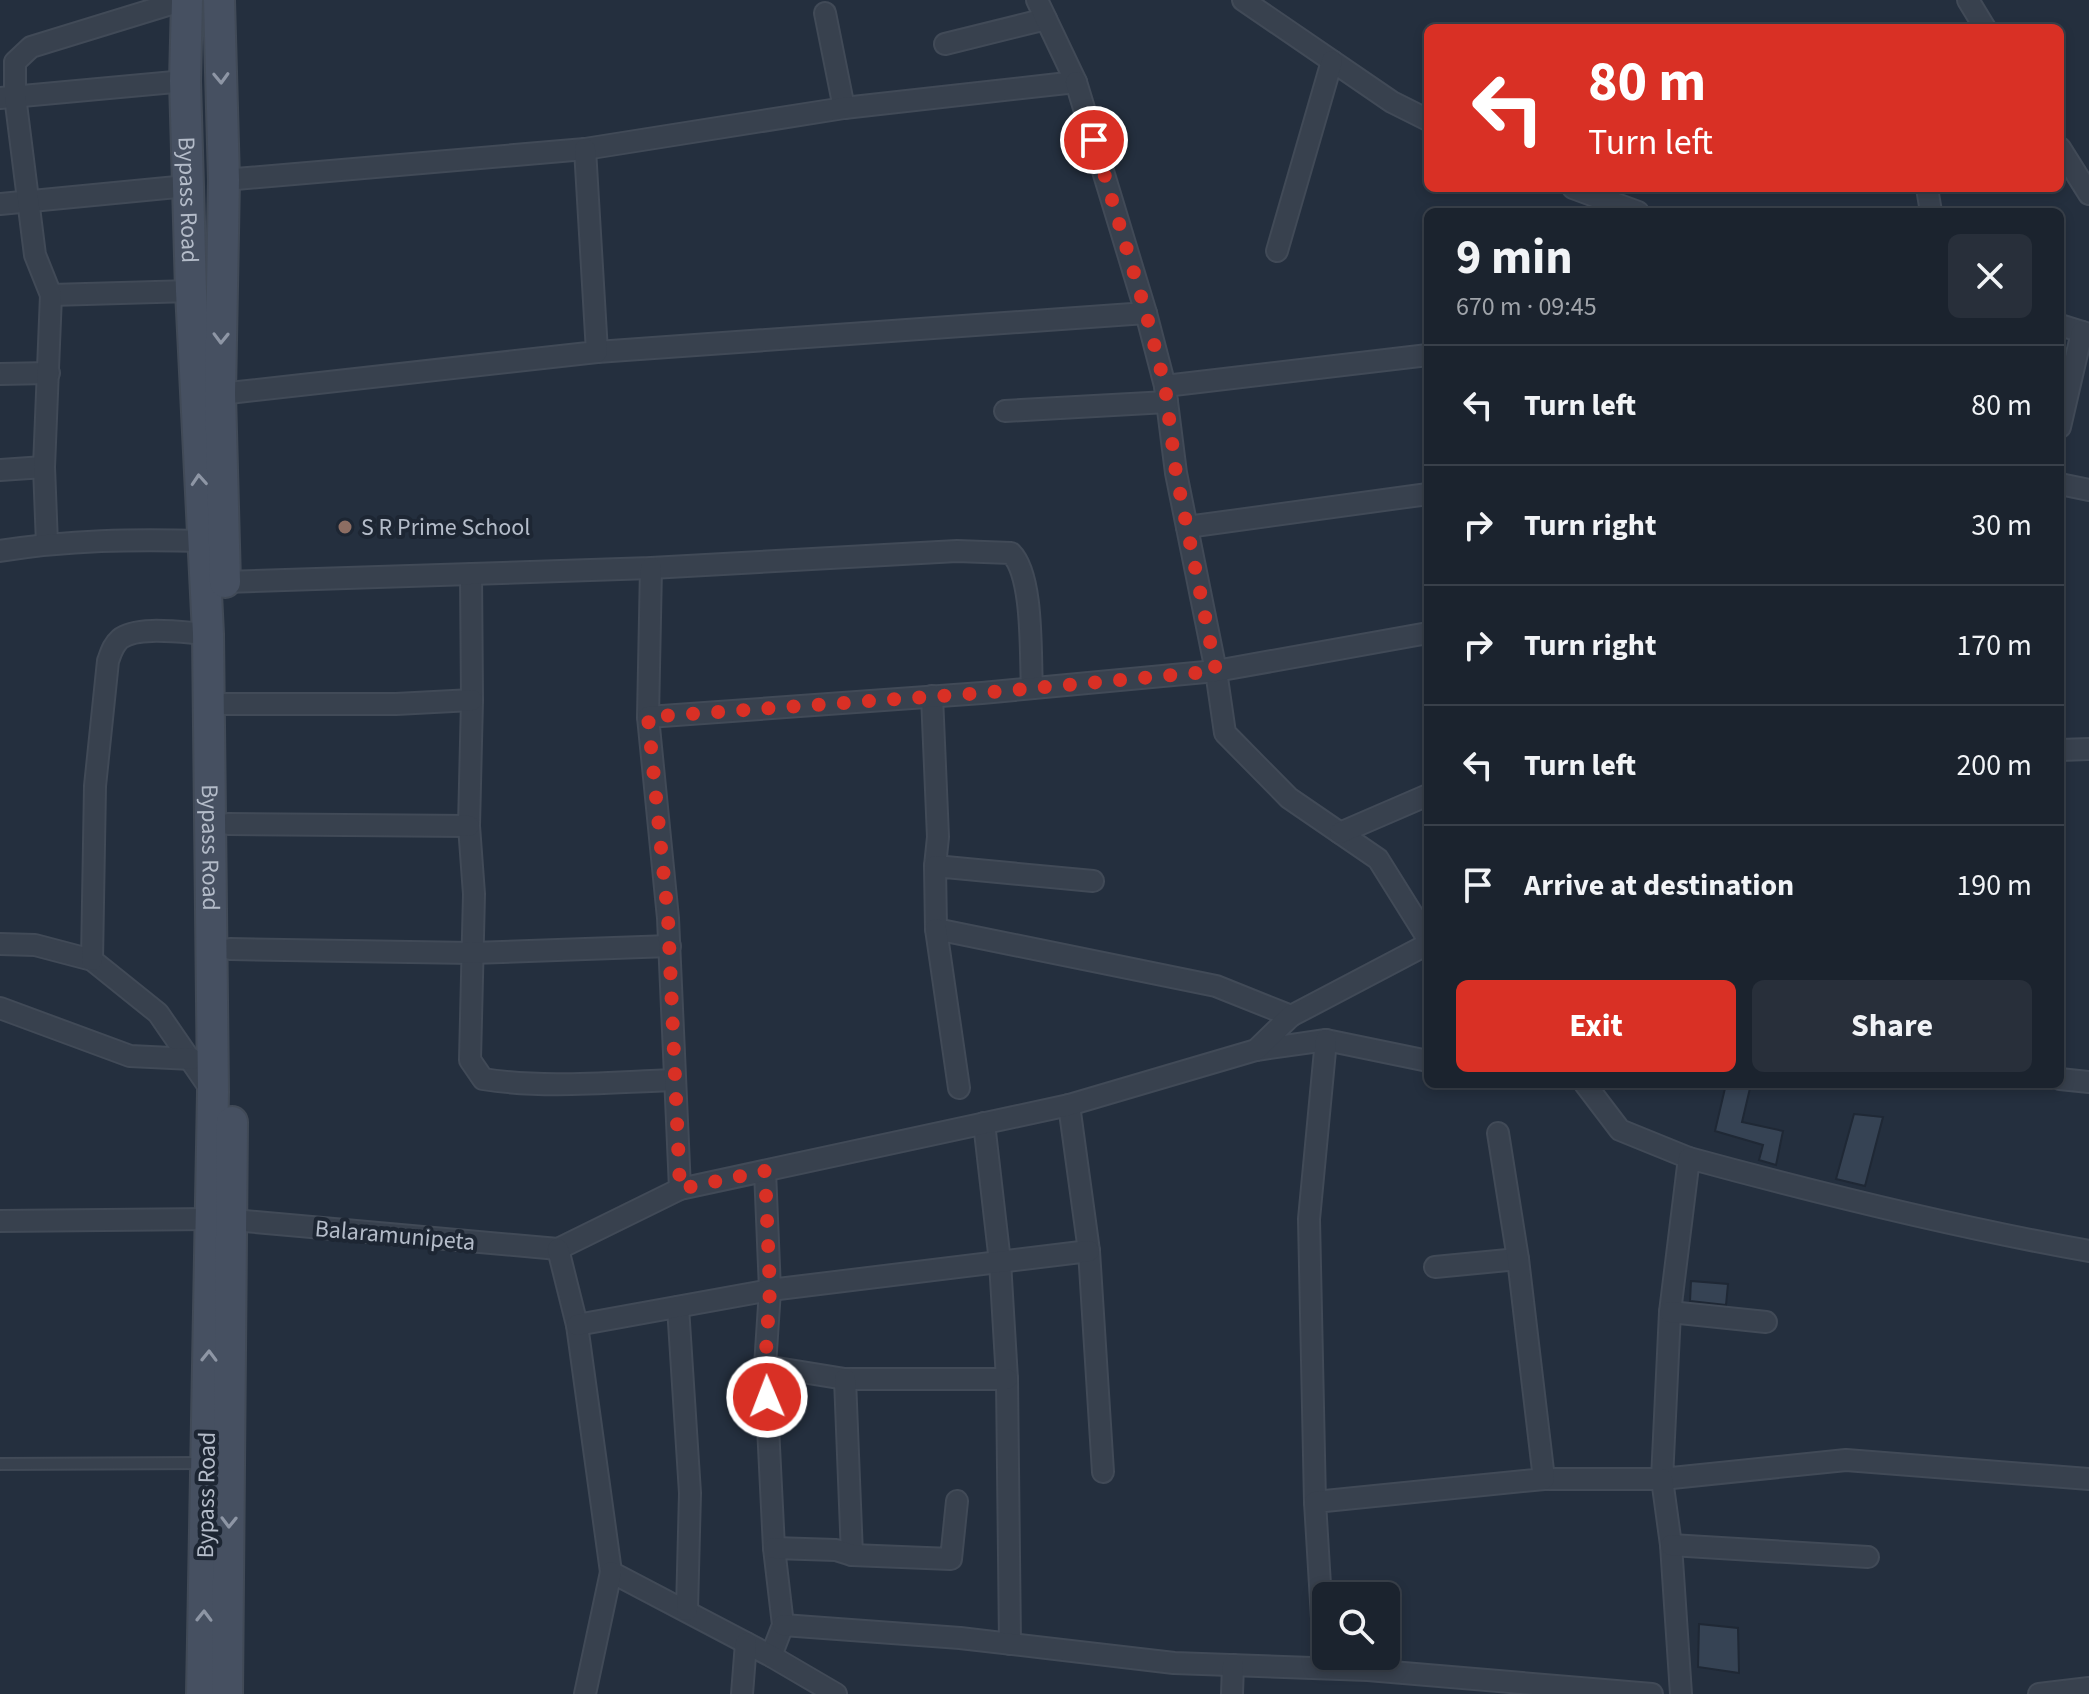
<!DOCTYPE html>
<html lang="en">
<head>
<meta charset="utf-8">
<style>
	:root { --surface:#1b232e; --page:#282f3a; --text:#f1f3f6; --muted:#a0a4aa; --line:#39404a; --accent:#d93025 }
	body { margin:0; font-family:"Source Sans 3",sans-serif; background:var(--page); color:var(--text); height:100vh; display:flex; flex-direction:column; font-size:30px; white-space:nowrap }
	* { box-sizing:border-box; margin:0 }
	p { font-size:26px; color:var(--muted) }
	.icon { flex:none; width:44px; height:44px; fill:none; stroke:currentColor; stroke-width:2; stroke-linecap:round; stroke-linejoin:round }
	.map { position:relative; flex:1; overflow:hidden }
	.sheet { position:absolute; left:1424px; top:208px; width:640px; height:880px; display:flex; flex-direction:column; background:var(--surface); border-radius:12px; box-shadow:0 4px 12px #0003,0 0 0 2px var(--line) }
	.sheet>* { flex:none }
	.banner { position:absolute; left:1424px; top:24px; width:640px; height:168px; border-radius:12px; box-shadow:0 4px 12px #0003,0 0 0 2px var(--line); background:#d93025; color:#fff; overflow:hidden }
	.fabs { position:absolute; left:1312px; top:1582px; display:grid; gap:16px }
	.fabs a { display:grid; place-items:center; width:88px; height:88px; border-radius:12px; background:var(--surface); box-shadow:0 4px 12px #0003,0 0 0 2px var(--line); font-size:40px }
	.pin { position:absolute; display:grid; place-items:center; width:68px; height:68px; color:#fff; margin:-34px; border:4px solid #fff; border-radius:50%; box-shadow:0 2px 8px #0007 }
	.me { position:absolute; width:88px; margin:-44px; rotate:359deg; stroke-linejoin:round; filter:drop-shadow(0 0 6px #0008) }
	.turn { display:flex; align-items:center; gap:28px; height:168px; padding:0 32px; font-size:36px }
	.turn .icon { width:104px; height:104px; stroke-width:2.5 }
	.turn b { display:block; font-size:56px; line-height:68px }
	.round { display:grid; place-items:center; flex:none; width:84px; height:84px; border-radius:12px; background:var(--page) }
	.headline { display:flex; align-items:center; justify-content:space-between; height:136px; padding:0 32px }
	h1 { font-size:48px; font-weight:700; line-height:60px }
	.cta { display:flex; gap:16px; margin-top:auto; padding:16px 32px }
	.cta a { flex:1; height:92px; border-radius:12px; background:var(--accent); color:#fff; font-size:32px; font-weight:700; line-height:92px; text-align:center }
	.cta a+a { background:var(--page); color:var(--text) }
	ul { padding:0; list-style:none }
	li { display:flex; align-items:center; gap:24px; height:120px; padding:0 32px; border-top:2px solid var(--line) }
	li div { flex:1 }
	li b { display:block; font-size:30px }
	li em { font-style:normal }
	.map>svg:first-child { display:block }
</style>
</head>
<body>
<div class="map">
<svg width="2089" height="1694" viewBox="0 0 2089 1694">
	<rect width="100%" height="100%" fill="#242f3e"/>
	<g fill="#364354" stroke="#1f2835" stroke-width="2">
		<path d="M1726 1084H1751L1742 1122 1783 1131 1776 1165 1759 1160 1763 1145 1715 1131Z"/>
		<path d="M1854 1114 1883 1117 1865 1186 1836 1179Z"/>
		<path d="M1691 1281 1728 1284 1726 1305 1690 1301Z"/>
		<path d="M1699 1624 1738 1628 1739 1673 1698 1667Z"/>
	</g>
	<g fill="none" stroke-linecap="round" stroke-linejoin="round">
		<defs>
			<path id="service" d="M0 1464 205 1463"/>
			<g id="minor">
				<path d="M1243 0 1392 102 1428 120"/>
				<path d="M1968 0 1985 28"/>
				<path d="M825 13 844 108"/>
				<path d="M945 44 1046 19"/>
				<path d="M0 98 185 81"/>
				<path d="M2060 148 2089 194"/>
				<path d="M224 180 585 149 844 108 1076 82 1037 0"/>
				<path d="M1573 188 1638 212"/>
				<path d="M1927 188 1931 212"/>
				<path d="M0 204 187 186"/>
				<path d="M1277 251 1332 61"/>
				<path d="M51 295 191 291"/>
				<path d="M1146 313 1165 386"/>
				<path d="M2060 325 2089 334"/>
				<path d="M597 352 1146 313 1076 82"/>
				<path d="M1428 355 1165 386 1176 473 1216 671 1225 733 1289 798 1378 859 1428 939"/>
				<path d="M0 374 49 373"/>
				<path d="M220 394 597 352 585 149"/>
				<path d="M1005 411 1167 402"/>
				<path d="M2060 427 2082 332"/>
				<path d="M0 470 44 467"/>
				<path d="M2060 484 2089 490"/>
				<path d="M1187 527 1428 494"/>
				<path d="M47 544 44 467 51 295 35 255 15 96V62L31 47 184 0"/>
				<path d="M0 551C68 540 134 539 203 541"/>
				<path d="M471 574 472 700 469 826 474 894 470 1060 483 1079C546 1089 611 1082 675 1080"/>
				<path d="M225 582 651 568 957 551 1011 553C1034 576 1030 655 1032 688"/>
				<path d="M932 696 938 837 935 866"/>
				<path d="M225 704H396L472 700"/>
				<path d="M648 717 651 568"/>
				<path d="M2060 750 2089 749"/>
				<path d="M228 824 469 826"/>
				<path d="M1340 833 1428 795"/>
				<path d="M1093 881 935 866 936 929 1216 986 1291 1016"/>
				<path d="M936 929 959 1088"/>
				<path d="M0 944 35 945 92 960 158 1013 211 1090"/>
				<path d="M230 949 472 953 670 946"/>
				<path d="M92 960 95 786 108 661C111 653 113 645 120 639 137 625 186 633 208 634"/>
				<path d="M0 1008 130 1056 192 1059"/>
				<path d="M1256 1050 1326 1040 1428 1061"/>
				<path d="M2060 1079 2089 1082"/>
				<path d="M1585 1084 1620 1130 1689 1158"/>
				<path d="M1069 1105 1089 1251 1103 1472"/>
				<path d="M984 1123 1000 1262 1007 1379 1010 1644"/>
				<path d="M765 1171 770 1290 765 1366 774 1548 783 1625 771 1656"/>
				<path d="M680 1189 668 918 648 717 982 693 1216 671 1428 633"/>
				<path d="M233 1220 558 1249"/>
				<path d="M0 1221 209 1219"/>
				<path d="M558 1249 680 1189 1069 1105 1256 1050 1291 1016 1428 944"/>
				<path d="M558 1249 577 1325 611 1572 771 1656 836 1694"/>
				<path d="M2089 1251C1954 1227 1821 1194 1689 1158L1670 1312 1662 1479 1846 1460 2089 1479"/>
				<path d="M1435 1267 1518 1259"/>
				<path d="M678 1307 690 1493 687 1610"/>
				<path d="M1670 1312 1766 1322"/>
				<path d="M577 1325 770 1290 1089 1251"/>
				<path d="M765 1366 845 1379H1007"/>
				<path d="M845 1379 852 1555"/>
				<path d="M1544 1479H1662L1671 1545 1681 1694"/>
				<path d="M1315 1502 1309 1219 1326 1040"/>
				<path d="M1671 1545 1868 1557"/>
				<path d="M774 1548 836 1550 852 1555 951 1559 957 1501"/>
				<path d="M783 1625 960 1638 1174 1663 1368 1670 1652 1694"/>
				<path d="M1325 1668 1315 1502 1544 1479 1518 1259 1498 1133"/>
				<path d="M585 1694 611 1572"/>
				<path d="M742 1694 746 1643"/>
				<path d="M1232 1694 1233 1665"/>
				<path d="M2039 1694 2089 1688"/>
			</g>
			<g id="secondary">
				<path id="s1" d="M187 0 185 81 191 291 208 634 213 1092 202 1694"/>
				<path d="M219 0 224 180 220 394 225 582"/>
				<path d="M227 1694 232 1122"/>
			</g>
		</defs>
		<use href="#service" stroke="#414a57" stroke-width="14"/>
		<use href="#minor" stroke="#414a57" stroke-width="24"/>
		<use href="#secondary" stroke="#414a57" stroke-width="34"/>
		<use href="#service" stroke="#38414e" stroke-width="10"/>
		<use href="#minor" stroke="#38414e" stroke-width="20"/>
		<use href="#secondary" stroke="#465061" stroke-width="30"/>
	</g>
	<defs><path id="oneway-chevron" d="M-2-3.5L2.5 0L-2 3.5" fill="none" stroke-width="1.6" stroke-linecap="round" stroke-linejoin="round" transform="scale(2)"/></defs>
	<g stroke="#8e96a5">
		<use href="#oneway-chevron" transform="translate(221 78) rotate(88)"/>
		<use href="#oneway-chevron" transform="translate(221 338) rotate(91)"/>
		<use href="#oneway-chevron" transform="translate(199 480) rotate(-94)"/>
		<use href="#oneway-chevron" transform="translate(209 1356) rotate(-89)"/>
		<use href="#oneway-chevron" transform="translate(229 1522) rotate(91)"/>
		<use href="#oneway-chevron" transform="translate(204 1616) rotate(-89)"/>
	</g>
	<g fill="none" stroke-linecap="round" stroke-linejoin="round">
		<path stroke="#d93025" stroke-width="14" stroke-dasharray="0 25.2" d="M767 1397 765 1366 770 1290 765 1171 680 1189 668 918 648 717 982 693 1216 671 1176 473 1165 386 1146 313 1094 140"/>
	</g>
	<circle fill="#8d6e63" stroke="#1d2633" stroke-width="3" cx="345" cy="527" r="8"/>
	<g text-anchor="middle" stroke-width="8" stroke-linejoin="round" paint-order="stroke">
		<g font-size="24" fill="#b4bcc9" stroke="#1d2633">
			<text dy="8" stroke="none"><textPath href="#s1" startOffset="200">Bypass Road</textPath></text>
			<text dy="8" stroke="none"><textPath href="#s1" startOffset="848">Bypass Road</textPath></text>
			<text transform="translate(395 1235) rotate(5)" y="8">Balaramunipeta</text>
			<text transform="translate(206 1495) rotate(-89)" y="8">Bypass Road</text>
		</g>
		<g font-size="24" fill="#b4bcc9" stroke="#1d2633" text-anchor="start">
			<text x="361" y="535">S R Prime School</text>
		</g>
	</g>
</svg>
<div class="fabs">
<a><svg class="icon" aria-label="search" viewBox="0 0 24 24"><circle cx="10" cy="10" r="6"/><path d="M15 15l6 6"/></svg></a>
</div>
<div class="pin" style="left:1094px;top:140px;background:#d93025"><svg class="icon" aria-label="arrive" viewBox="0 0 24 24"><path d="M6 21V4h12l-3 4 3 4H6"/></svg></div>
<svg class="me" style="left:767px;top:1397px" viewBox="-20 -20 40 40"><circle r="17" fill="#d93025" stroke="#fff" stroke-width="3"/><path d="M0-11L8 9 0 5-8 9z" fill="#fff"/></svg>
<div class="banner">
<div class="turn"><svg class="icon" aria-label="left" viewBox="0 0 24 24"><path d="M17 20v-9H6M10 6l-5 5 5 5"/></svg><div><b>80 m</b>Turn left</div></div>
</div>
<section class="sheet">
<div class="headline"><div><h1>9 min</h1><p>670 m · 09:45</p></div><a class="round"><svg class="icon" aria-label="close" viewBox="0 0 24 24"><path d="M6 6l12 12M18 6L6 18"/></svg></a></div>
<ul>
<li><svg class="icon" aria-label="left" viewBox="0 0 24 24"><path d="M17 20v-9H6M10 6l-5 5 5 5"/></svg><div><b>Turn left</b></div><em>80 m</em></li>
<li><svg class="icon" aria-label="right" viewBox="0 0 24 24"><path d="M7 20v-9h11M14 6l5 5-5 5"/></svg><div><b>Turn right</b></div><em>30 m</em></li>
<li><svg class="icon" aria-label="right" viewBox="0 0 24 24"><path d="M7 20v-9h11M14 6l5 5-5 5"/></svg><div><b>Turn right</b></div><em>170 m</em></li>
<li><svg class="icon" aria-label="left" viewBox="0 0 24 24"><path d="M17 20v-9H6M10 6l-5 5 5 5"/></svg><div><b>Turn left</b></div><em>200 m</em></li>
<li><svg class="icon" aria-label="arrive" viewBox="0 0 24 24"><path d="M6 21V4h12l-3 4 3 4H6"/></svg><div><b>Arrive at destination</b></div><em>190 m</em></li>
</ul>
<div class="cta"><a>Exit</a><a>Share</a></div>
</section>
</div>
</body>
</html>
